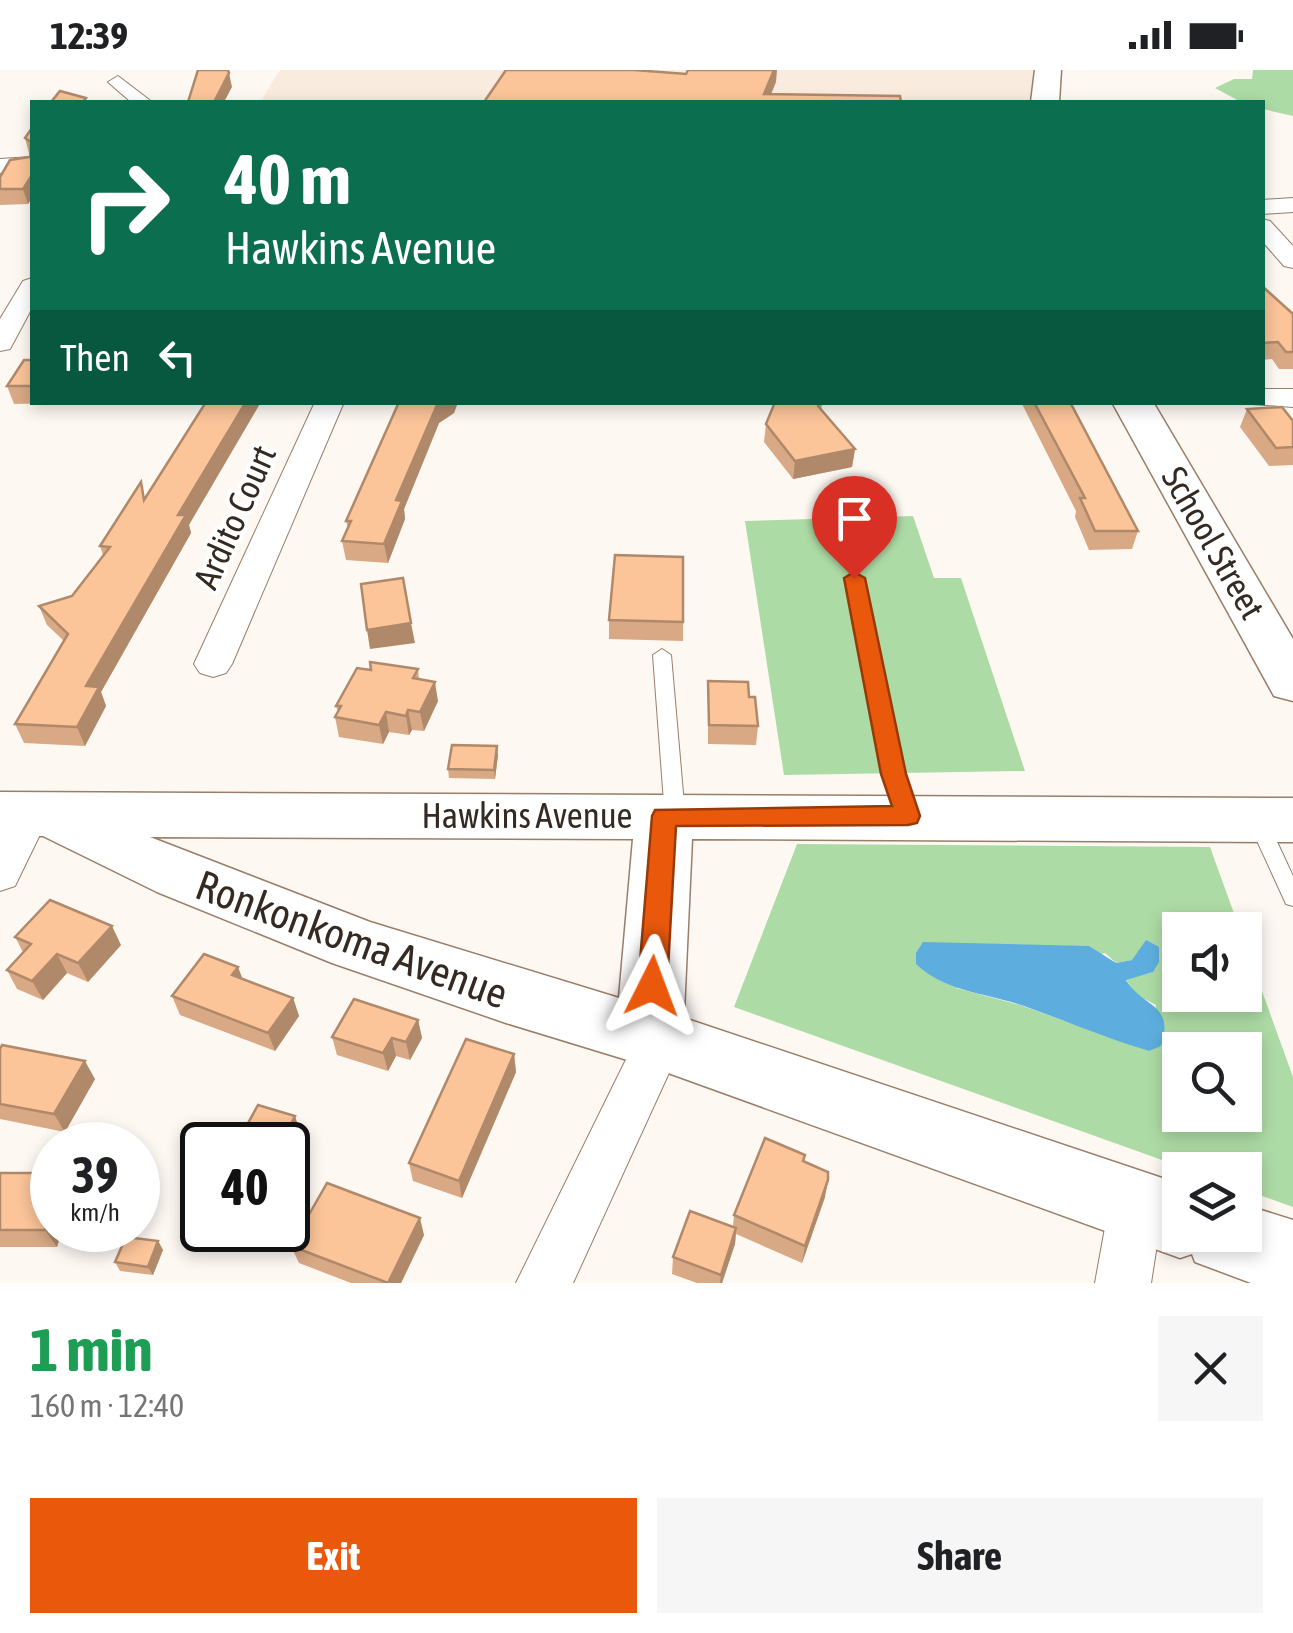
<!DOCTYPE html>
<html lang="en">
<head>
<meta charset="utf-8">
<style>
	:root { --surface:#fff; --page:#f6f6f6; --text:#202124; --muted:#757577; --accent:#ea580c }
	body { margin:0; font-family:"Asap Condensed",sans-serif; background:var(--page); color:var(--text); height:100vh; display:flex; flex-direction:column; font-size:38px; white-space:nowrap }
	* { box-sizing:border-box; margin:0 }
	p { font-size:32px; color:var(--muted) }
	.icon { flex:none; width:55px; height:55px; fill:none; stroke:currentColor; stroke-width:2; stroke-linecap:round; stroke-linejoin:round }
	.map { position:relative; height:1213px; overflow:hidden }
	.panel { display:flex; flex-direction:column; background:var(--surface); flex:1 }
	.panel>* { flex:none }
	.top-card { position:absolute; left:30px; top:30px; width:1235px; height:305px; border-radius:0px; box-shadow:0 5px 15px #0003; background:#0b6e4f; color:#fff; overflow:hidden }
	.fabs { position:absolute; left:1162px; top:842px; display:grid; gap:20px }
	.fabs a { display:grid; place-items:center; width:100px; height:100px; border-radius:0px; background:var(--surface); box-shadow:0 5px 15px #0003; font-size:50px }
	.speed { position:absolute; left:30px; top:1052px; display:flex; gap:20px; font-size:50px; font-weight:700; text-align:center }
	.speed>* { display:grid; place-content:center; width:130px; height:130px; border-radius:50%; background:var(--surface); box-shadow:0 5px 15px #0003; line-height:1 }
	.speed small { font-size:25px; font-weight:400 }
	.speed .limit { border:5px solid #111; border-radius:15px; background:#fff; color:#111 }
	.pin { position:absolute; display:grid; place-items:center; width:85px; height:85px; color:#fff; margin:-102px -42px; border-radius:50% 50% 50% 0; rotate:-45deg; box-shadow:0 0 10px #0007 }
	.pin .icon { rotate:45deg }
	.me { position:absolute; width:110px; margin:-55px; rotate:3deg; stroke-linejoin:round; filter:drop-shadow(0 0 8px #0008) }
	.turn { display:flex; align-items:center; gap:35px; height:210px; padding:0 30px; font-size:45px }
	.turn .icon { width:130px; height:130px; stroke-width:2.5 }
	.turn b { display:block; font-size:70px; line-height:85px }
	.then { display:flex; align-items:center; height:95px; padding:0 30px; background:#0003; gap:20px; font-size:38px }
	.round { display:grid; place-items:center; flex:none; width:105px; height:105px; border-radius:0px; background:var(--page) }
	.summary { display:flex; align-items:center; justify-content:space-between; height:170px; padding:0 30px }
	h1 { font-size:60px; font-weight:700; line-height:75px; color:#1e9e55 }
	.primary-button { display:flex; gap:20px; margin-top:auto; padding:20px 30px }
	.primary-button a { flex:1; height:115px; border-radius:0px; background:var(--accent); color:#fff; font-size:40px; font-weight:700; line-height:115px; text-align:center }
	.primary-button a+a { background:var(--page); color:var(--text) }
	.status { display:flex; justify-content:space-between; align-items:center; height:70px; padding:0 50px; background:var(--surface); direction:ltr }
	.status svg { height:28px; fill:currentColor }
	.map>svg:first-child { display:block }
</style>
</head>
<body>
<div class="status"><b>12:39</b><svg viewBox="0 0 49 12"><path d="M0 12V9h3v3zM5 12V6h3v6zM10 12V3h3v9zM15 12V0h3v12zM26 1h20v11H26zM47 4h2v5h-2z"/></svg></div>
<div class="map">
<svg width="1293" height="1213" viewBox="0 0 1293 1213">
	<rect width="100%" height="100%" fill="#fef8f3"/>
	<path fill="#faebdf" d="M280 0H1036L1032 32H260Z"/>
	<g fill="#addba5" fill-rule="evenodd">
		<path d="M1253 0H1293V46L1263 39 1262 32H1241L1215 18 1234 9H1252Z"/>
		<path d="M913 446 934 508H961L1025 701 784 705 745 451Z"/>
		<path d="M797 774 1210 777 1240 860H1180V925H1245V874L1293 1007V1137L1245 1120V1100H1190L734 937ZM1105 883 1116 893 1132 890 1153 902 1126 909 1135 924 1156 935 1149 981 1020 935 956 918ZM1180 980H1245V1045H1180Z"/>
	</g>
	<path fill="#5daede" d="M1146 870 1159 877V892L1153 902 1126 910C1143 938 1175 933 1161 976L1149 981C1106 968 1066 951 1024 936 987 923 945 922 916 894V883L923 872 1089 876 1116 893 1132 890Z"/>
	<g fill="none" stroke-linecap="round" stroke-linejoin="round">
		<defs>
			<g id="lane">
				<path d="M854 503 862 508 902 704 918 745 915 750H901L898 745 884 704 846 508Z"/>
				<path d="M662 579 671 585 685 746 682 751H668L665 746 653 585Z"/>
				<path d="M1258 744 1265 746 1293 806V836L1286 834 1248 751 1251 746Z"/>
			</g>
			<g id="street">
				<path d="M118 6 152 32H131L108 12Z"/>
				<path d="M32 87V100L0 103V89Z"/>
				<path d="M1293 128V142L1262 144V130Z"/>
				<path d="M1262 149 1270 151 1293 176V198L1284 196 1262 171Z"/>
				<path d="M32 208V238L10 279 0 281V249L23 211Z"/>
				<path d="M1262 319H1293V337L1252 334 1262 332Z"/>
				<path d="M315 332H344L232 594 226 603 213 607 200 603 194 594Z"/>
				<path d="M29 728 44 733 50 744 15 816 0 821V760L14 733Z"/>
				<path d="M660 948 677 955 684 970 573 1213H516L643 955Z"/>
				<path d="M1136 1110 1155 1117 1163 1136 1151 1213H1095L1109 1136 1117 1117Z"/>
			</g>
			<g id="secondary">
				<path d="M1035 0H1061L1059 32H1031Z"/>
				<path d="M1112 332H1153L1293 569V631L1274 626Z"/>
				<path d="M0 722 1293 728V772L692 769 684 942 687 949 1180 1114V1165H1245V1135L1293 1150V1213H1251L1195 1192 1192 1184 1180 1188 660 1000 506 953 332 893 157 822 43 766H0ZM150 767 633 769 619 928 370 852Z"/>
			</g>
		</defs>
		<use href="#lane" stroke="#997e68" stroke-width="2"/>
		<use href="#street" stroke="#997e68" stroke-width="2"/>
		<use href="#secondary" stroke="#997e68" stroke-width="3"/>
		<use href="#lane" fill="#fff" fill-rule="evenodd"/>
		<use href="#street" fill="#fff" fill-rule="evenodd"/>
		<use href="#secondary" fill="#fff" fill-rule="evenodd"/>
	</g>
	<g fill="#d8a984">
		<path d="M32 58V128L28 134 0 135V107L30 87 25 68Z"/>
		<path d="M1262 216 1293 244V299H1279L1272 289 1262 290Z"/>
		<path d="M32 290V332L63 333 14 334 7 316Z"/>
		<path d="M399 332H458L454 343 439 353 404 439 405 449 388 493 346 490 342 471 348 459 346 451Z"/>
		<path d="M775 332H823L821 339 855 379 852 397 793 409 764 372 766 354Z"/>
		<path d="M1021 332H1070L1138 461 1132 479 1089 480 1075 447 1076 441Z"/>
		<path d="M1247 339 1293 377V395L1269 396 1240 357Z"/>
		<path d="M146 427 189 455 191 463 101 622 106 636 85 676 24 673 15 654 64 571 47 555 39 536 72 526 103 485 100 476Z"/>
		<path d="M683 487V571L609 569V550Z"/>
		<path d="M418 599 419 609 438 631 424 661 412 660 409 665 389 662 383 674 339 667 335 647 338 642 336 636 371 600Z"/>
		<path d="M708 611 749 627 758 656 756 675 708 674Z"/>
		<path d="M498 685 495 709 449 708 448 699Z"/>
		<path d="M15 867 121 875 88 912 67 903 43 930 17 919 7 900 23 882Z"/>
		<path d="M172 926 293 928 299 946 275 981 180 945Z"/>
		<path d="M418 950 422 968 410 990 396 986 388 1001 337 985 332 967Z"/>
		<path d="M0 979 95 1009 65 1062 0 1049Z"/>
		<path d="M514 984 516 1002 462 1128 413 1111 409 1093Z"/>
		<path d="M805 1085 804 1092 825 1127 802 1193 736 1164 735 1174 722 1213H697L672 1204 673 1187 733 1156 734 1145Z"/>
		<path d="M0 1103 52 1160H62L57 1177H0Z"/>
		<path d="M424 1165 401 1213H351L299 1193 291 1176Z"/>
		<path d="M158 1171 163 1180 153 1205 120 1201 115 1192Z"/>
	</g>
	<g fill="#b0896b">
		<path d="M774 0H777L776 12 768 32 764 24Z"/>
		<path d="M229 3 232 17 224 32H214Z"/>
		<path d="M32 105V128L28 134 23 119Z"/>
		<path d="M246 332H261L189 455 191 463 101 622 106 636 85 676 77 657 86 616 178 445Z"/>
		<path d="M441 332H458L454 343 439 353 404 439 405 449 388 493 384 474 396 430 437 335Z"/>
		<path d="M855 379 852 397 793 409 795 391Z"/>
		<path d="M411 553 415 573 370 579 367 560Z"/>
		<path d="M435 612 438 631 424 661 420 642Z"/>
		<path d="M408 640 412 660 409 665 406 646Z"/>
		<path d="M386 642 389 662 383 674 379 655Z"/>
		<path d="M497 676 498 685 495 709 494 700Z"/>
		<path d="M112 856 121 875 88 912 78 893Z"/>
		<path d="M57 884 67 903 43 930 32 911Z"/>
		<path d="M238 897 245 915 232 905Z"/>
		<path d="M293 928 299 946 275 981 268 963Z"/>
		<path d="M418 950 422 968 410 990 406 972Z"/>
		<path d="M392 968 396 986 388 1001 383 983Z"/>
		<path d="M514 984 516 1002 462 1128 459 1111Z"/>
		<path d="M85 991 95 1009 65 1062 54 1044Z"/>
		<path d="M295 1046 301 1064 288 1092V1075H280Z"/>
		<path d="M828 1110 825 1127 802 1193 805 1176Z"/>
		<path d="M52 1136V1160H62L57 1177 45 1160Z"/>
		<path d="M420 1148 424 1165 401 1213H388Z"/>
		<path d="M736 1158 735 1174 722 1213H720L721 1205Z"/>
		<path d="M158 1171 163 1180 153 1205 148 1197Z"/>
	</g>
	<g fill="#fbc499" stroke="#b0896b" stroke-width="2.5">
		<path d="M198 0H228L229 3 214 32H188Z"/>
		<path d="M506 0H634L686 4 688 0H774L764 24 900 26 901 32H484Z"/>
		<path d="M60 21 86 28 83 32H51Z"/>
		<path d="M32 58V105L23 119H0V107L10 90 30 87 31 72 25 68Z"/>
		<path d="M1262 216 1293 244V282H1286L1278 272 1262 273Z"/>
		<path d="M24 290H32V316H7Z"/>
		<path d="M206 332H246L178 445H186L86 616 99 617 77 657 15 654 68 564 39 536 72 526 110 477 100 476 141 412 144 430Z"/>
		<path d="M399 332H441L437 335 396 430 402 431 384 474 342 471 351 451H346Z"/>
		<path d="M775 332H819L818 336 855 379 795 391 766 354Z"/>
		<path d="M1034 332H1070L1138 461H1095L1080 428H1085Z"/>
		<path d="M1282 337 1293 351V377L1276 378 1247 339Z"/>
		<path d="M615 485 683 487V552L609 550Z"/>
		<path d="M403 508 411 553 367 560 361 514Z"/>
		<path d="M370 592 418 599 413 608 435 612 420 642 408 640 406 646 386 642 379 655 335 647 341 636H336L357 598 371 600Z"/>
		<path d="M708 611 748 612 749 627H755L758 656 709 655Z"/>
		<path d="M452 675 497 676 494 700 448 699Z"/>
		<path d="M50 830 112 856 78 893 57 884 32 911 7 900 31 874 15 867Z"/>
		<path d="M204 884 238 897 232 905 293 928 268 963 172 926Z"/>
		<path d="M354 929 418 950 406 972 392 968 383 983 332 967Z"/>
		<path d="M466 969 514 984 459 1111 409 1093Z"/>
		<path d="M2 975 85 991 54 1044 0 1034V979Z"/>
		<path d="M258 1035 295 1046 280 1075H236Z"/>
		<path d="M765 1068 805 1085 803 1091 828 1102V1110L805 1176 734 1145Z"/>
		<path d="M0 1103H52V1136L45 1160H0Z"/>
		<path d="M327 1113 420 1148 388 1213 291 1176Z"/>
		<path d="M690 1141 736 1158 721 1205 673 1187Z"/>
		<path d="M126 1167 158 1171 148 1197 115 1192Z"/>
	</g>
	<path fill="#ea580c" stroke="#983908" stroke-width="2.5" d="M854 502 865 508 906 704 920 746 917 753 908 755 676 756 667 916 663 924 652 928 642 924 638 916 652 746 655 740 892 736 881 704 844 508Z"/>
	<g text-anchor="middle" stroke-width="8" stroke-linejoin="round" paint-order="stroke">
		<g font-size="35" fill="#352a21" stroke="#fff">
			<text transform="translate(235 447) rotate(-66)" y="12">Ardito Court</text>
			<text transform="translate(1213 473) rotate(60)" y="12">School Street</text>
			<text x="527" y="758">Hawkins Avenue</text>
		</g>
		<g font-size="42" fill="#352a21" stroke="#fff">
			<text transform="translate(352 869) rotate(20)" y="15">Ronkonkoma Avenue</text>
		</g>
	</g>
</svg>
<div class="fabs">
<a><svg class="icon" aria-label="sound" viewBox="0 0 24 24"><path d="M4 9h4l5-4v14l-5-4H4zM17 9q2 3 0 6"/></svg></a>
<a><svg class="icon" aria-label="search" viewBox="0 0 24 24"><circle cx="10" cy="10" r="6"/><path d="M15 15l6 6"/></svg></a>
<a><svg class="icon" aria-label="layers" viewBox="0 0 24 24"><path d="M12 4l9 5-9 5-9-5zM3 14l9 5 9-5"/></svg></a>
</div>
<div class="speed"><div>39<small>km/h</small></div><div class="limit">40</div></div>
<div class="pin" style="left:854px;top:508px;background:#d93025"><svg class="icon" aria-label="arrive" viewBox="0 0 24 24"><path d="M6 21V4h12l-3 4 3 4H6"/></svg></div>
<svg class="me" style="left:652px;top:916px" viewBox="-20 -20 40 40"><path d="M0-17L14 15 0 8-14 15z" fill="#ea580c" stroke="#fff" stroke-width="4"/></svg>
<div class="top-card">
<div class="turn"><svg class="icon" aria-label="right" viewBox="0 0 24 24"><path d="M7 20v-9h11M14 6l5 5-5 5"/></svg><div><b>40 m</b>Hawkins Avenue</div></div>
<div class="then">Then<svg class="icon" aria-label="left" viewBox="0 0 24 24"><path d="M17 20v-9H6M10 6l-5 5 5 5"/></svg></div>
</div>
</div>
<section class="panel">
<div class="summary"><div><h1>1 min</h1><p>160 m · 12:40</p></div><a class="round"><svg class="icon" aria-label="close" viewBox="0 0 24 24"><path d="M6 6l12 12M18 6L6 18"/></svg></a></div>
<div class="primary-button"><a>Exit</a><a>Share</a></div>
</section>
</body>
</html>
